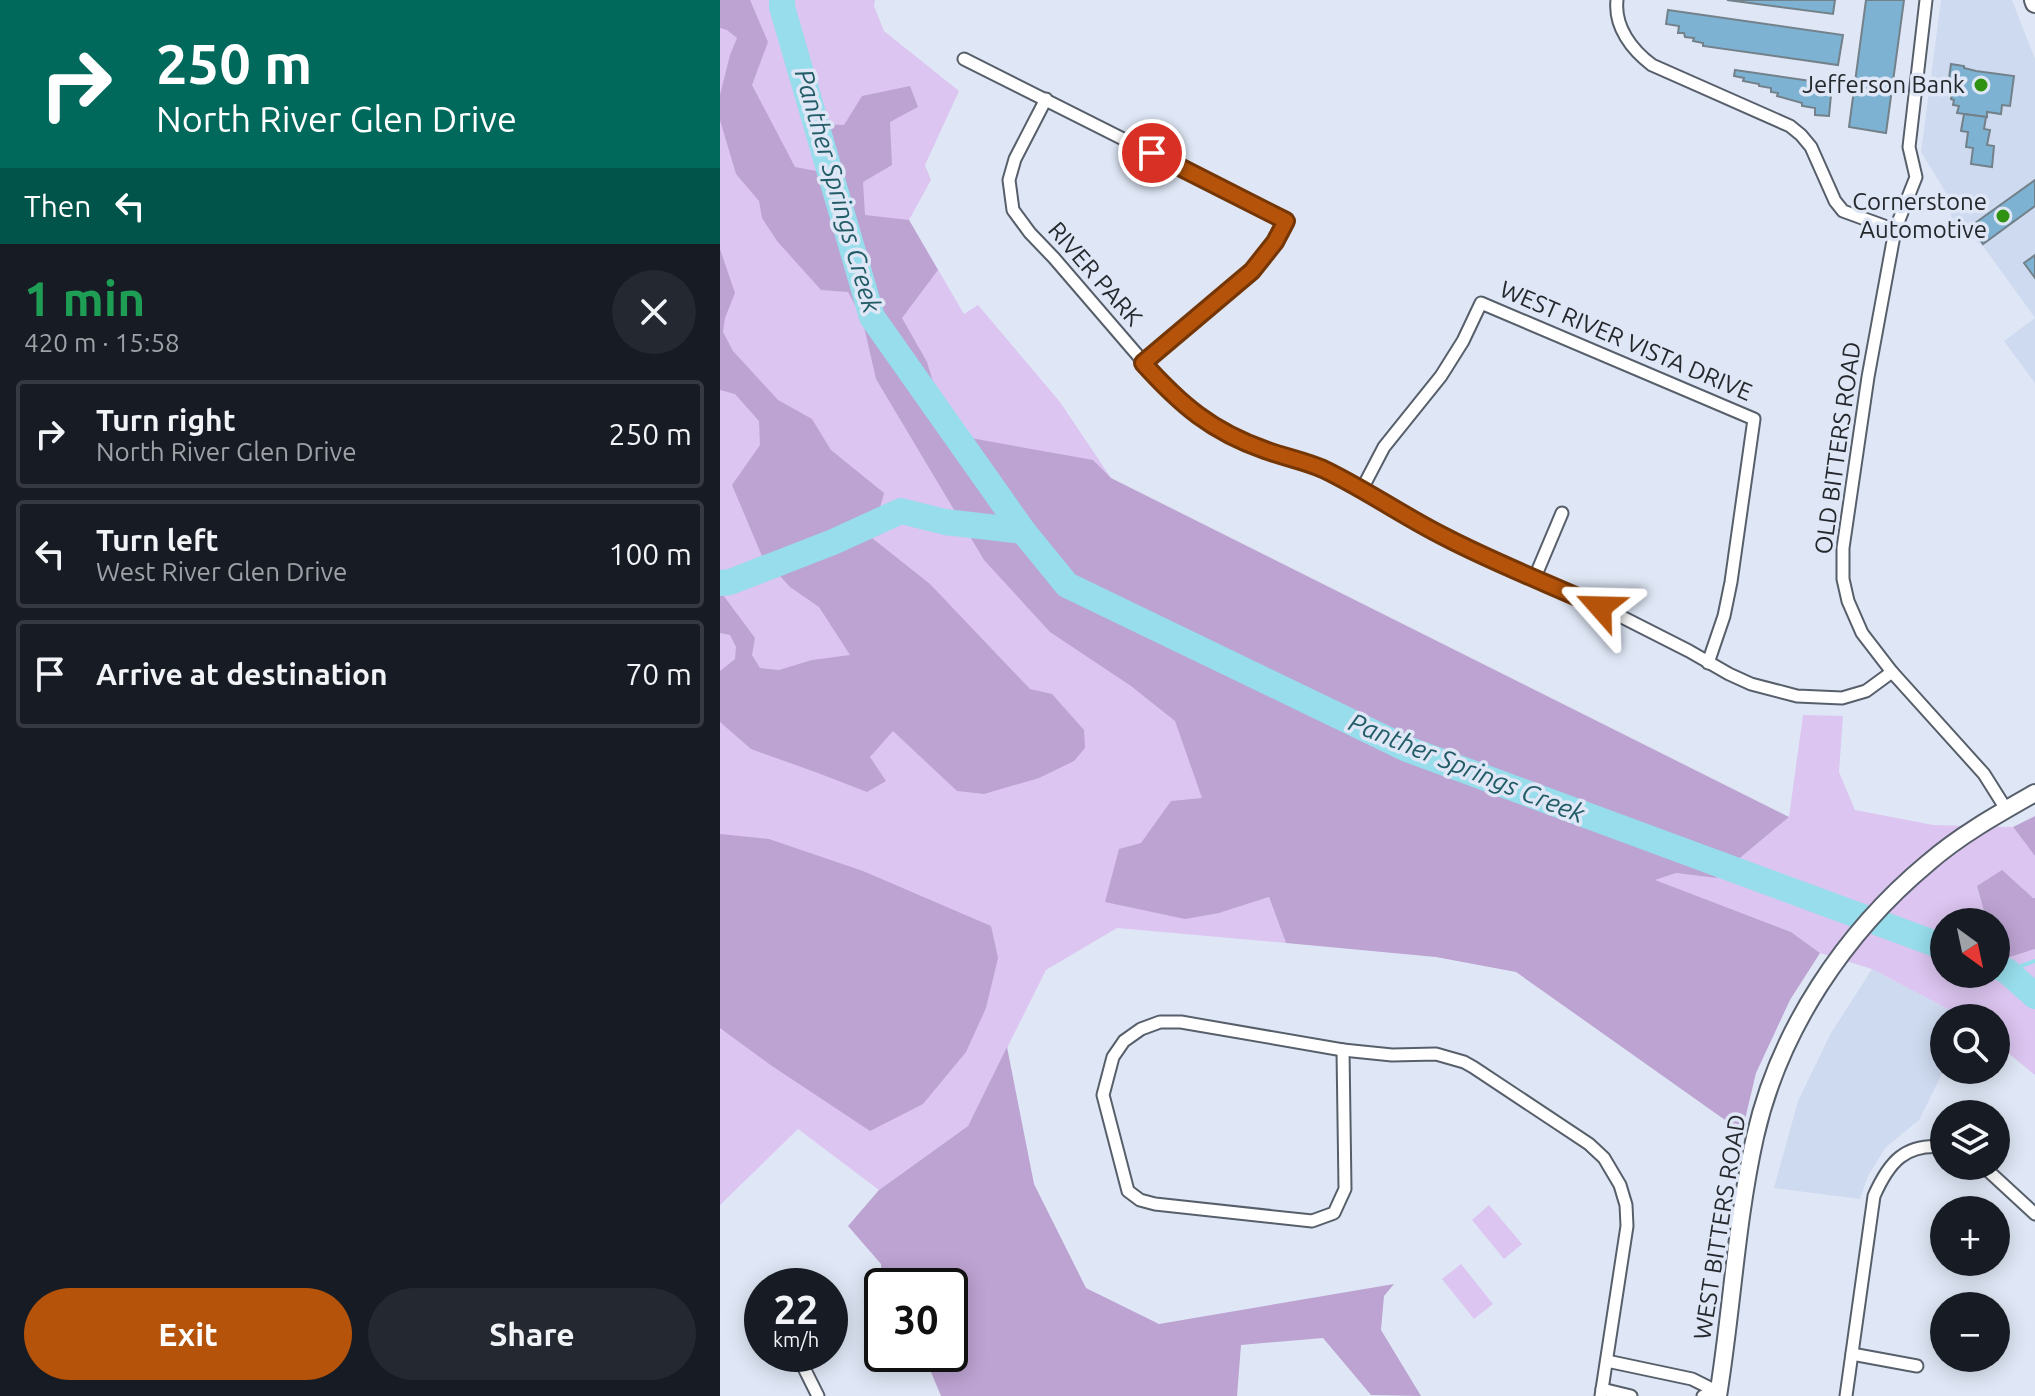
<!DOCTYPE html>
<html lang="en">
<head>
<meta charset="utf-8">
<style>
	:root { --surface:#171b24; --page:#242831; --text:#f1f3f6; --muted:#9ea1a6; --line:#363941; --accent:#b45309 }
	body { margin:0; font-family:Ubuntu,sans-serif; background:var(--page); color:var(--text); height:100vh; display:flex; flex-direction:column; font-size:30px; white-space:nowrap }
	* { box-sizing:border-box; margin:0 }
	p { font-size:26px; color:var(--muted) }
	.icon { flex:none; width:44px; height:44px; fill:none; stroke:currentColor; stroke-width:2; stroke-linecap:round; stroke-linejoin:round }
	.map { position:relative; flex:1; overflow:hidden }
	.panel { display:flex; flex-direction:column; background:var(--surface); width:720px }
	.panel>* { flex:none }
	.guide { background:#00695c; color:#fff; overflow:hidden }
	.needle { width:52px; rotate:147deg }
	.fabs { position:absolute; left:1210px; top:908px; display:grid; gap:16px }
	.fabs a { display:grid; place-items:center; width:80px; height:80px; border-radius:50%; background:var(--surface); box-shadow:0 4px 20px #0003; font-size:40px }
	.speed { position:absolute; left:24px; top:1268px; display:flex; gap:16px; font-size:40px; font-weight:700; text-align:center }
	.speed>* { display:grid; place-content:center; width:104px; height:104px; border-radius:50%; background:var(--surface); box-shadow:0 4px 20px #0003; line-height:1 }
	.speed small { font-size:20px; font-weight:400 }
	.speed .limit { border:4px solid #111; border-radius:12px; background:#fff; color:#111 }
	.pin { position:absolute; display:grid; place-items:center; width:68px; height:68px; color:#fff; margin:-34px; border:4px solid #fff; border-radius:50%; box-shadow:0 2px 8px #0007 }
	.me { position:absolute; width:88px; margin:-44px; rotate:295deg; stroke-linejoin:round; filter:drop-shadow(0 0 6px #0008) }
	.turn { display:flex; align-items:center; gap:28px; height:168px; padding:0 24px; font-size:36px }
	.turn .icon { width:104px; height:104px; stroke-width:2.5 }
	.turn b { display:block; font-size:56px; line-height:68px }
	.then { display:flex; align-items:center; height:76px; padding:0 24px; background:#0003; gap:16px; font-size:30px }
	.round { display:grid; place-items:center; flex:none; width:84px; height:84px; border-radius:42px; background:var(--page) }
	.headline { display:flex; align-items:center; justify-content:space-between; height:136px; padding:0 24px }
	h1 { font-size:48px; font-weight:600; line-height:60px; color:#1e9e55 }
	.action { display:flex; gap:16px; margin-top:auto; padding:16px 24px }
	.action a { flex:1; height:92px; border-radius:48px; background:var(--accent); color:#fff; font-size:32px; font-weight:600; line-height:92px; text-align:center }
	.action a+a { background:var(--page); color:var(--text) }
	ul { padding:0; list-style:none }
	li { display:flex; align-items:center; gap:24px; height:108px; margin:0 16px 12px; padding:0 8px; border:4px solid var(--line); border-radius:8px }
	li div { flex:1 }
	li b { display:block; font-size:30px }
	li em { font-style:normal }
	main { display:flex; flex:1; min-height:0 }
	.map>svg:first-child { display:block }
</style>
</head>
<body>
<main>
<section class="panel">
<div class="guide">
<div class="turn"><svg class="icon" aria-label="right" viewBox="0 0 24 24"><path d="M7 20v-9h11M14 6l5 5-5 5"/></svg><div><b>250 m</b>North River Glen Drive</div></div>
<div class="then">Then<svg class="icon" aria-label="left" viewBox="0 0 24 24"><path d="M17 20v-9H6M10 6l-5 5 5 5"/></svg></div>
</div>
<div class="headline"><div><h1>1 min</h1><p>420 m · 15:58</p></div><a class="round"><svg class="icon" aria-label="close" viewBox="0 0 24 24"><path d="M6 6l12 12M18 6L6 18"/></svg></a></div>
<ul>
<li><svg class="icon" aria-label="right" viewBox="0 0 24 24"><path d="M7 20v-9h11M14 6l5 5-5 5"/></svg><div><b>Turn right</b><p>North River Glen Drive</p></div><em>250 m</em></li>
<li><svg class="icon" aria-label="left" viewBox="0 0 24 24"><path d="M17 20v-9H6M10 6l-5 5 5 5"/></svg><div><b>Turn left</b><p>West River Glen Drive</p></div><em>100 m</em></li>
<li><svg class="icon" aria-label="arrive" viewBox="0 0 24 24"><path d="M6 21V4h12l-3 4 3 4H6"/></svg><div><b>Arrive at destination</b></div><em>70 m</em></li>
</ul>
<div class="action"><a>Exit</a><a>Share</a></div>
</section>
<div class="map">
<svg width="1315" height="1396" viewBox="0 0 1315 1396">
	<rect width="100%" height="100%" fill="#dfe7f6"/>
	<g fill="#cedaef">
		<path d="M1221 0H1292L1315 59V383L1284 341 1315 318 1263 246 1232 222 1228 196 1201 152Z"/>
		<path d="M1152 969 1245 1018H1224V1070L1199 1120 1166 1147 1148 1176 1140 1199 1054 1188 1078 1101 1111 1033Z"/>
	</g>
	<g fill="#dcc5f0">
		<path d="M0 0H155L154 6 164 31 239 91 205 165 211 180 189 220 244 314 258 305 340 402 391 478 523 755 499 913 549 897 566 943 397 928 326 970 248 1126 159 1190 78 1129 0 1205Z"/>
		<path d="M1083 715 1123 716 1119 772 1135 810 1213 825 1293 827 1315 856V898L1257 886 1267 922H1224V974H1276V953L1279 961 1315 949V1075L1276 1043V1018H1245L1152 969 1100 953 1071 932 934 880 956 873 996 878 1069 817Z"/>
		<path d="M769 1205 802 1244 784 1259 752 1220Z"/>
		<path d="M741 1264 773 1304 754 1319 722 1279Z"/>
	</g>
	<g fill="#bda3d2">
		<path d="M0 0H30L48 42 32 85 75 167 102 172 114 168 102 124 124 125 142 96 190 86 198 107 170 122 172 165 143 182 145 215 189 220 218 270 182 318 207 362 228 431 245 437 373 460 391 478 1069 817 996 878 956 873 935 880 1071 932 1100 953 1070 1000 1036 1073 1022 1132 796 972 716 957 566 943 549 897 499 913 465 919 385 902 399 849 421 843 451 801 482 798 455 721 411 686 330 632 264 560 156 379 142 318 128 292 101 290 57 241 42 218 39 201 16 174 0 120V95L10 55 17 38 7 30 0 28Z"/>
		<path d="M0 249 15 293 5 318 3 332 13 351 58 400 92 419 111 450 164 493 152 538 210 584 310 689 332 694 364 730 365 748 354 761 319 778 264 794 237 791 173 731 150 757 166 781 147 792 98 773 31 749 0 722V671L15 659 16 647 10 635 0 633V591L35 638 32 655 40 668 59 670 92 660 130 655 99 607 70 587 42 556 12 485 40 445 39 421 15 394 0 390Z"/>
		<path d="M1315 816V856L1293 827Z"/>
		<path d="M0 834 49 839 143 871 271 926 278 958 266 1008 246 1052 203 1104 150 1131 52 1066 0 1028Z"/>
		<path d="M1282 870 1313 898H1315V949L1278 961 1276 953V922H1267L1257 886Z"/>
		<path d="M287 1047 314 1184 366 1288 439 1324 674 1284 664 1296 661 1330 701 1396 651 1395 603 1338 521 1345 517 1396H221L208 1365 198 1354H230V1286H162L161 1264 128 1226 159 1190 248 1126Z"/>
	</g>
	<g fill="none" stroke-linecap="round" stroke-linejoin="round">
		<path stroke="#97ddeb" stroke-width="4" d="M1287 971 1315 961"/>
		<g stroke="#97ddeb" stroke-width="26">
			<path d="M62 0V7L152 317 303 531 347 585 687 749 1224 947"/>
			<path d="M0 583 10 582 113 542 181 511 225 522 303 531"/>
			<path d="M1276 966 1287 971 1315 996"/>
		</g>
	</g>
	<g fill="#7eb2d3" stroke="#72818a" stroke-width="2">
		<path d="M1007 0H1115L1113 14Z"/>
		<path d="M1146 0H1184L1166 133 1129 127Z"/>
		<path d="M948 10 1123 35 1118 65 983 46V43L973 41 974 38 965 37 964 33H958L959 26 946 24Z"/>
		<path d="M1231 64 1244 66V68L1256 71 1294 76 1290 106 1282 105 1281 114 1267 112V117L1237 113 1239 106 1233 105 1234 100 1231 99 1232 94 1227 93Z"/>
		<path d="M1015 70 1112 84 1109 116 1095 115V108L1082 106V103L1057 96 1058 93 1051 92V88L1039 86V84L1023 81 1024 78 1014 76Z"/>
		<path d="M1244 114 1266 117 1264 129 1270 130 1267 145 1274 146 1272 167 1251 164 1253 148 1246 147 1248 132 1241 131Z"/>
		<path d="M1315 180V206L1263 244 1251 226Z"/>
		<path d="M1315 255V278L1304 263Z"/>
	</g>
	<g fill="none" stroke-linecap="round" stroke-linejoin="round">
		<defs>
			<g id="street">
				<path d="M897 0C894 27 912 50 932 65L1070 126 1081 135 1091 147 1115 201 1123 211 1175 230"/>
				<path d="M1206 0 1189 147 1196 177 1175 230 1148 377 1123 548V579L1128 601 1142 633 1172 672 1264 774 1286 809"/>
				<path d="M244 59 566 221 555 242 532 271 423 363"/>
				<path d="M326 99 295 159 289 180 293 210 310 233 334 258 439 380 462 403 491 426 543 449 600 468 654 495 709 529 742 546 902 617 969 651 1009 674 1031 684 1077 696 1122 698 1146 691 1172 672"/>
				<path d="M642 489 664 447 721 376 743 341 761 303 1034 419 1011 582 1004 616 988 663"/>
				<path d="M815 577 842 513"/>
				<path d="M440 1022H461L623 1050 625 1189 614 1213 592 1221 435 1204 420 1200 408 1191 383 1095 393 1057 404 1041 421 1029Z"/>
				<path d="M623 1050 672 1055 716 1054 744 1062 753 1067 869 1144 884 1158 900 1185 906 1205 907 1226 881 1396"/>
				<path d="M1263 1166 1315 1214"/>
				<path d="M77 1354 98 1396"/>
				<path d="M1132 1354 1197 1366"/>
				<path d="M887 1361 972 1379 998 1392 983 1396"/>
				<path d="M882 1389 911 1396"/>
				<path d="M1126 1396 1154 1196C1169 1162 1185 1143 1224 1147"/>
			</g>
			<path id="secondary" d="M998 1396C1012 1310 1016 1222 1035 1137 1059 1030 1125 932 1208 863 1240 835 1278 814 1315 793"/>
			<path id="primary" d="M1314 0 1315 3"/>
		</defs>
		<use href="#street" stroke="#575f6b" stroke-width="15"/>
		<use href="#secondary" stroke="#575f6b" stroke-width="20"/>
		<use href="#primary" stroke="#575f6b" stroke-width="22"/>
		<use href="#street" stroke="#fff" stroke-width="11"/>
		<use href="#secondary" stroke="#fff" stroke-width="16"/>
		<use href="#primary" stroke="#fff" stroke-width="18"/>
	</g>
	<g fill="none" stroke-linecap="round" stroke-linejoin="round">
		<defs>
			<path id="route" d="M432 153 566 221 555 242 532 271 423 363C461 405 491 431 545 450 564 457 585 461 603 469 645 489 683 516 725 537 775 563 829 584 880 607"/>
		</defs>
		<use href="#route" stroke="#753606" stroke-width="20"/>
		<use href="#route" stroke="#b45309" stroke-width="14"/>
	</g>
	<g fill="#309212" stroke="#dfe7f6" stroke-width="3">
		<circle cx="1261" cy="85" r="8"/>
		<circle cx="1283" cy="216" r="8"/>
	</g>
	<g text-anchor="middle" stroke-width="7" stroke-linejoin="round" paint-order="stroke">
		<g font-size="24" fill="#25282d" stroke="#dfe7f6" text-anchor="end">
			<text x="1245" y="93">Jefferson Bank</text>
			<text x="1267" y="210">Cornerstone<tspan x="1267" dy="28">Automotive</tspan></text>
		</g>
		<g font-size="24" fill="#25282d" stroke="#dfe7f6">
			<text transform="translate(375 274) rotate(49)" y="8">RIVER PARK</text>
			<text transform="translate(906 341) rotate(23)" y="8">WEST RIVER VISTA DRIVE</text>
			<text transform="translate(1118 448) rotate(-82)" y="8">OLD BITTERS ROAD</text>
			<text transform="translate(1000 1227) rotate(-81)" y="8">WEST BITTERS ROAD</text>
		</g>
		<g font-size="26" font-style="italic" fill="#225c67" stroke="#dfe7f6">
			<text transform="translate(118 191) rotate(74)" y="9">Panther Springs Creek</text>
			<text transform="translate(747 768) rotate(22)" y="9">Panther Springs Creek</text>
		</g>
	</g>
</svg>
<div class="fabs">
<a><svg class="needle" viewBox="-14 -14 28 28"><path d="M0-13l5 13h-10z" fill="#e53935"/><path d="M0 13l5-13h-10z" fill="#9ea1a6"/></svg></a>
<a><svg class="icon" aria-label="search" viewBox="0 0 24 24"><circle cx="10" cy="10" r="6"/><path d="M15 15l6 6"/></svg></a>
<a><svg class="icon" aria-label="layers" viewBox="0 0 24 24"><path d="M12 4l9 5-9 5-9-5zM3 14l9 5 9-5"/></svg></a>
<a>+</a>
<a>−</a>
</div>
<div class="speed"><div>22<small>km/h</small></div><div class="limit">30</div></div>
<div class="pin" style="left:432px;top:153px;background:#d93025"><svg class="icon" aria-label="arrive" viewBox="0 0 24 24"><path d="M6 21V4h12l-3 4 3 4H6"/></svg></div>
<svg class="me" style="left:880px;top:607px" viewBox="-20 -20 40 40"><path d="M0-17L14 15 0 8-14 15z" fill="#b45309" stroke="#fff" stroke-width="4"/></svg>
</div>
</main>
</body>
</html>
